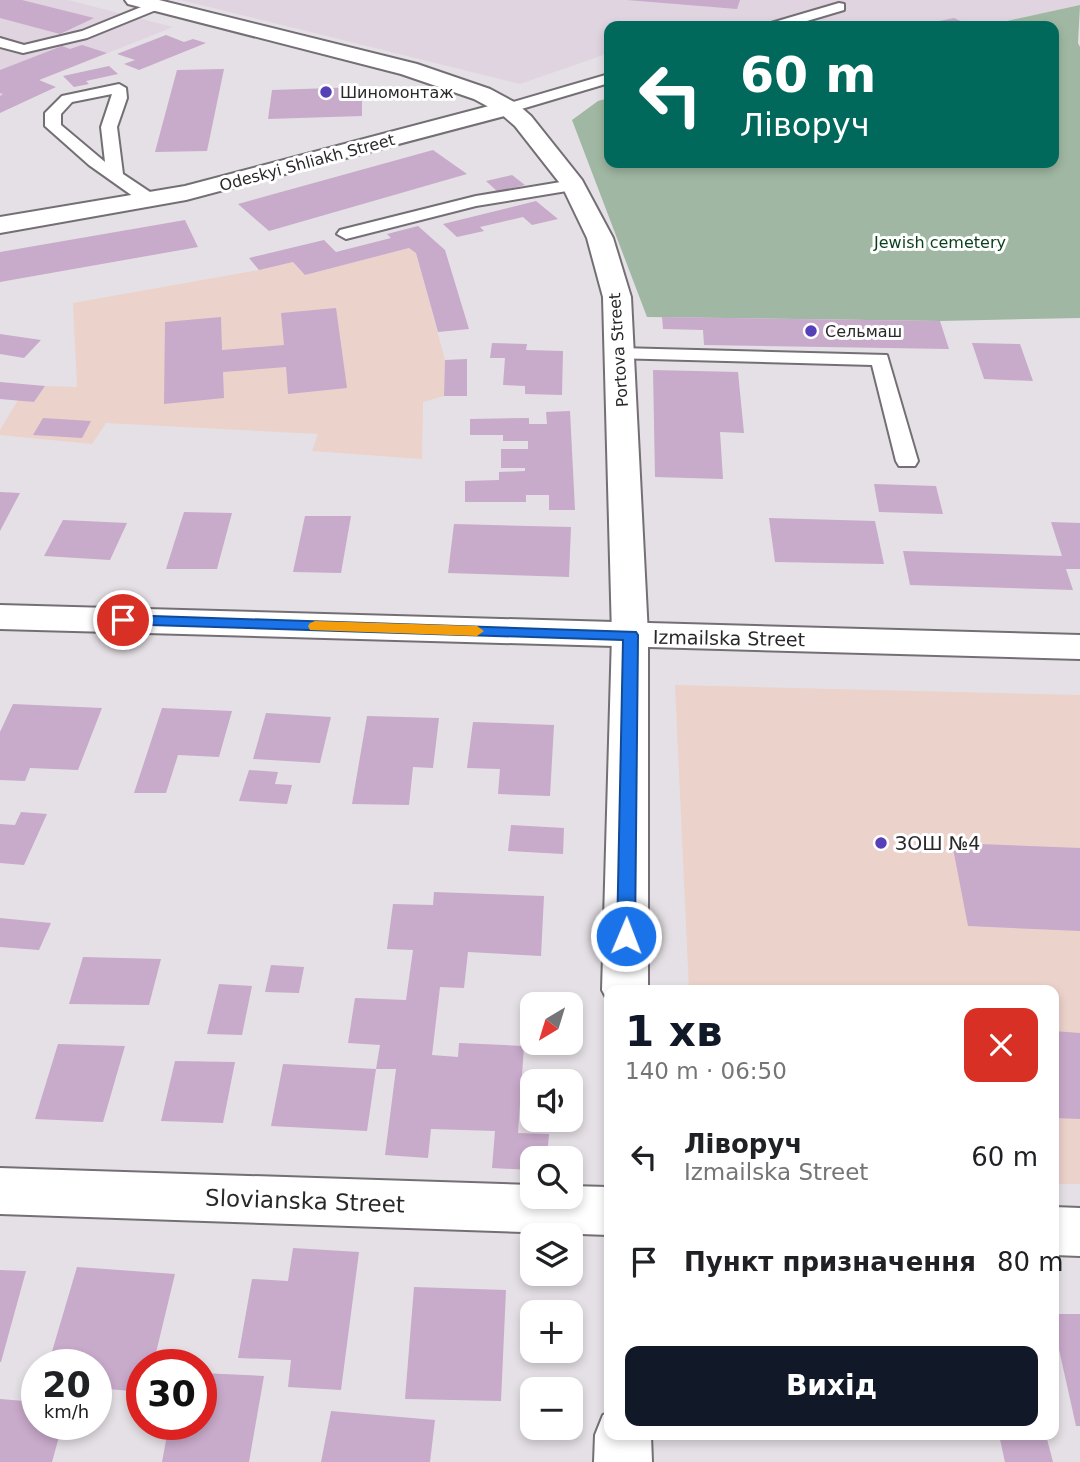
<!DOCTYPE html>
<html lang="uk">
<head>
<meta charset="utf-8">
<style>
	:root { --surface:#fff; --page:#f6f6f6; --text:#202124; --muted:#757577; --accent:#111827 }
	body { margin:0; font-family:"DejaVu Sans",sans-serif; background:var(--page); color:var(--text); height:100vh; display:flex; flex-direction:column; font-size:26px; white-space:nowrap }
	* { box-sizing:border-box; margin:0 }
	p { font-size:23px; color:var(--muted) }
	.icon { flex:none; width:38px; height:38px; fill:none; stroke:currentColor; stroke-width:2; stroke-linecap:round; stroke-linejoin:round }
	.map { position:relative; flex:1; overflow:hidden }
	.details { position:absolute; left:604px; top:985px; width:455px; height:455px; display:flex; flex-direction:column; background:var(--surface); border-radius:14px; box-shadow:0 4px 10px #0003 }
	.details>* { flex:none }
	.banner { position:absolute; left:604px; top:21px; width:455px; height:147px; border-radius:14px; box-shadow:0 4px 10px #0003; background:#00695c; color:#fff; overflow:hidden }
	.needle { width:46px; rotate:218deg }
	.fabs { position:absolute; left:520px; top:992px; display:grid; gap:14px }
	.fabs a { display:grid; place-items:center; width:63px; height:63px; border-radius:14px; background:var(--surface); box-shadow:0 4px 10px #0003; font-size:35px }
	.speed { position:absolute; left:21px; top:1349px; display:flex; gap:14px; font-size:35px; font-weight:700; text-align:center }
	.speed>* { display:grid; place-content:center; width:91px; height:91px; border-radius:50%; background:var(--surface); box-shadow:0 4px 10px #0003; line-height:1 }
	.speed small { font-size:18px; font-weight:400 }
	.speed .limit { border:10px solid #d22; background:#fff; color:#111 }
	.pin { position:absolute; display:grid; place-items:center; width:60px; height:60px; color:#fff; margin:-30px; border:4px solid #fff; border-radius:50%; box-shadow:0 2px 7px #0007 }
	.me { position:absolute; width:77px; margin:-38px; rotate:1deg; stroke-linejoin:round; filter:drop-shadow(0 0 5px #0008) }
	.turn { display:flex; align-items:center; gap:24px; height:147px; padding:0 21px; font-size:32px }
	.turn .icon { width:91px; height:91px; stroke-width:2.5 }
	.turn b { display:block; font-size:49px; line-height:60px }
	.round { display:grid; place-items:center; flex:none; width:74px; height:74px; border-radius:14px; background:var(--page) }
	.headline { display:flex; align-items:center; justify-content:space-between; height:119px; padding:0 21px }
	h1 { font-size:42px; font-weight:600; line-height:52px; color:var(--accent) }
	.cta { display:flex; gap:14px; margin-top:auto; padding:14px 21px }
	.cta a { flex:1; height:80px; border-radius:14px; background:var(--accent); color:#fff; font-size:28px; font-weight:600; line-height:80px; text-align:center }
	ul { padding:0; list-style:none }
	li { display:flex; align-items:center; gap:21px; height:105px; padding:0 21px }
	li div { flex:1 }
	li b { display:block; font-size:26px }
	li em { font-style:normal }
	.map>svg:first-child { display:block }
</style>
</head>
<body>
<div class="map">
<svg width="1080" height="1462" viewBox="0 0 1080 1462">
	<rect width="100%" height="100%" fill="#e5e0e5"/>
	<g fill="#dfd4e0">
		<path d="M0 0H68L173 27 0 96Z"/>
		<path d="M181 0H1080V5L1008 21 1015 26H609V53L520 84Z"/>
	</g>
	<g fill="#ebd2cb">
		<path d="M409 248 416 253 445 360 444 396 423 402 422 459 312 451 318 434 106 423 92 444 0 435V430L18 400 34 402 45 386 77 387 73 303 259 270 293 262 305 275Z"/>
		<path d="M675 685 1080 695V1184H1054V990H689Z"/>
	</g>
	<path fill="#a0b8a3" d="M1080 5 1078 43 1080 47V318L940 321 647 317 572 120 598 101 609 98V163H1054V26H1015L1007 21Z"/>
	<g fill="#c8aaca">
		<path d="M0 0H22L94 18 60 34 0 18Z"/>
		<path d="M627 0H740L737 9Z"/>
		<path d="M954 18 971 26H920V25Z"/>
		<path d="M166 35 184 42 193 39 206 43 139 70 124 64 135 60 117 54Z"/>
		<path d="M82 45 107 53 39 80 56 87 0 113V96L3 94 0 93V70L62 46 70 49Z"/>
		<path d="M109 66 118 74 86 81 89 84 74 87 63 76Z"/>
		<path d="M224 69 207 151 155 152 177 70Z"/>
		<path d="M362 87V116L268 119 272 90Z"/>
		<path d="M433 150 467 174 269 231 238 204Z"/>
		<path d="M512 175 525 185 498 192 486 181Z"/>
		<path d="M536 201 558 219 532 225 523 217 480 227 484 231 457 237 443 224Z"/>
		<path d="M185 220 198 247 0 282V252Z"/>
		<path d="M418 226 445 250 469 329 438 332 416 253 409 248 305 275 293 262 259 270 249 258 324 240 336 252 391 238 387 234Z"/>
		<path d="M336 308 347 388 288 394 286 367 223 372 224 398 164 404 165 322 221 317 222 350 284 345 281 313Z"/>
		<path d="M662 317 940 321 949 349 704 345 703 330 663 329Z"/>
		<path d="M0 334 41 340 24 358 0 354Z"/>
		<path d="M492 343 527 344 526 350 563 351 562 395 525 394V386L503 385 505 358H490Z"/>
		<path d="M972 343 1020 344 1033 381 984 379Z"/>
		<path d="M467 359V396H444L445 360Z"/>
		<path d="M653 370 738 372 744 433 720 432 723 479 655 477Z"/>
		<path d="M0 382 45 386 34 402 0 399Z"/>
		<path d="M570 411 575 510H549V495H526V502H465V481L499 480V472L525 471V468H501V449H528V441H503V435H470V419L529 418V424H547L546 412Z"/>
		<path d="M43 418 91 421 82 438 33 435Z"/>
		<path d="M874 484 936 486 943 514 879 512Z"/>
		<path d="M0 492 20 493 0 531Z"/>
		<path d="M184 512 232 513 217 569H166Z"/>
		<path d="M305 516H351L341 573 293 572Z"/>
		<path d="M769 518 875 521 884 564 775 562Z"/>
		<path d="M63 520 127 523 110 560 44 556Z"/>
		<path d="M1051 522 1080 523V569H1066L1073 590 910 585 903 551 1062 556Z"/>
		<path d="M454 524 571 527 569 577 448 573Z"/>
		<path d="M13 704 102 708 78 770 30 768 25 781 0 780V732Z"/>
		<path d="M162 708 232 711 219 757 178 755 166 793H134Z"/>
		<path d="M266 713 331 717 320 763 253 759Z"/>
		<path d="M367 716 439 718 433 768 413 767 409 805 352 804Z"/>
		<path d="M473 722 554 725 550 796 498 794 500 769 467 768Z"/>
		<path d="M249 770 278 772 275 784 292 785 287 804 239 801Z"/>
		<path d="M21 812 47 814 24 865 0 863V824L15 825Z"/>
		<path d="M511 825 564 828 563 854 508 851Z"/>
		<path d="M952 843 1080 848V931L968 926Z"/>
		<path d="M434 892 544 896 541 956 468 952 464 988 440 987 432 1055 458 1057 459 1043 524 1046 518 1133 549 1134 547 1158H532V1170L492 1168 495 1131 431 1129 428 1158 385 1155 396 1069H376L367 1131 271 1126 283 1064 376 1069 380 1045 348 1043 355 998 406 1000 413 950 387 949 393 904 433 905Z"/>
		<path d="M0 918 51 923 39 950 0 947Z"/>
		<path d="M83 957 161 959 149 1005 69 1004Z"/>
		<path d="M271 965 304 967 299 993 265 992Z"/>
		<path d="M219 984 252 986 242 1035 207 1034Z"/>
		<path d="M1054 1031 1080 1033V1119L1054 1118Z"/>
		<path d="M58 1044 125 1046 103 1122 35 1119Z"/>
		<path d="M175 1061 235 1062 223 1123 161 1121Z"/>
		<path d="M293 1248 359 1252 341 1390 288 1387 291 1360 238 1358 252 1279 288 1281Z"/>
		<path d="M77 1267 175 1274 153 1365H142V1392L96 1388V1365H48Z"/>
		<path d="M0 1270 26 1271 1 1362H0Z"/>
		<path d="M414 1287 506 1290 501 1401 405 1399Z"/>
		<path d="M1054 1314H1080V1426H1076L1054 1327Z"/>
		<path d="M201 1373 264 1376 249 1462H162L169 1424H201Z"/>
		<path d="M0 1399 37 1402V1424H87L84 1435 60 1433 52 1462H0Z"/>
		<path d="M331 1411 435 1420 430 1462H321Z"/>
		<path d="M792 1435H846V1438L793 1437Z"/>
		<path d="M999 1435H1046L1053 1462H1005Z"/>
	</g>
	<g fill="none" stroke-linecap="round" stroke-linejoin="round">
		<defs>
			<g id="lane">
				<path d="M156 1 161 2V8L87 38 23 53 0 47V38L24 45 82 31Z"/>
				<path d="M839 3 844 4V10L790 26H769L771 23Z"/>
				<path d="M609 74V83L508 113 500 108 503 105Z"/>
				<path d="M119 84 126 88 127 98 117 127 123 174 156 196 158 200 156 204H144L89 165 45 126V113L62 96ZM112 94 101 127 105 162 61 125V114L72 102Z"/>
				<path d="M573 180 581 185 579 189 476 206 346 239 337 234 340 230 476 196Z"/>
				<path d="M619 348 887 355 918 461 915 466H899L896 461 872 365 612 358 609 354 612 350Z"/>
			</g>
			<g id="street">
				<path d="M508 101 516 103 519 108 516 113 186 200 0 233V217L185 186Z"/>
				<path d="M630 623 643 627 648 635V990H609V1003L602 990 612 635 617 627Z"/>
				<path d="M0 1168 532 1185V1197H570V1186L609 1187V1235L0 1214Z"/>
				<path d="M1054 1207 1080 1208V1256L1054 1255Z"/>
				<path d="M609 1412V1435H651L652 1462H594L595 1435 603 1415Z"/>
			</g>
			<path id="secondary" d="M125 0H159L417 64 490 89 516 103 531 116 582 180 613 238 631 297 648 635 643 643 630 647 617 643 612 635 603 297 587 238 562 186 515 126 500 113 474 99 401 74 128 4Z"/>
			<path id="primary" d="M0 605 1080 635V659L0 629Z"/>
		</defs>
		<use href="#lane" stroke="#746f74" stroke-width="4"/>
		<use href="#street" stroke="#746f74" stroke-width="4"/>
		<use href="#secondary" stroke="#746f74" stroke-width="4"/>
		<use href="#primary" stroke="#746f74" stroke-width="4"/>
		<use href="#lane" fill="#fff" fill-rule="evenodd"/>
		<use href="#street" fill="#fff" fill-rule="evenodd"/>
		<use href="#secondary" fill="#fff" fill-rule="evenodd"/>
		<use href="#primary" fill="#fff" fill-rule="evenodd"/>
	</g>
	<path fill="#1a73e8" stroke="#114b97" stroke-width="2" d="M123 615 636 632 638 635 635 936 632 941 626 943 620 941 617 936 623 640 118 624 116 620Z"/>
	<path fill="#f59e0b" d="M315 621 477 626 484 631 477 636 310 630 308 626 310 623Z"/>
	<g fill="#5540b7" stroke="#fff" stroke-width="2.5">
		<circle cx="326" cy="92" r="7"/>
		<circle cx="811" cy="331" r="7"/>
		<circle cx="881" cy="843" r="7"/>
	</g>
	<g text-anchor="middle" stroke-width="6" stroke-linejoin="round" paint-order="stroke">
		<g font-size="16" fill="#2a282a" stroke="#fff" text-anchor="start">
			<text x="340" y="98">Шиномонтаж</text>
			<text x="825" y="337">Сельмаш</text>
		</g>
		<g font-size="16" fill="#2a282a" stroke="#fff">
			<text transform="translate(307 162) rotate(-15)" y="6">Odeskyi Shliakh Street</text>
			<text transform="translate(618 350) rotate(-94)" y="6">Portova Street</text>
		</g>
		<g font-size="16" fill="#063f1a" stroke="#fff">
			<text x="940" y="248">Jewish cemetery</text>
		</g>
		<g font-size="19" fill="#2a282a" stroke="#fff">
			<text transform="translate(729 638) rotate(1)" y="7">Izmailska Street</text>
		</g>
		<g font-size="19" fill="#2a282a" stroke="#fff" text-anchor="start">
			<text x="895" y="850">ЗОШ №4</text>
		</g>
		<g font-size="23" fill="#2a282a" stroke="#fff">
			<text transform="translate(305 1201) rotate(2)" y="8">Slovianska Street</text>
		</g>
	</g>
</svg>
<div class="fabs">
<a><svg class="needle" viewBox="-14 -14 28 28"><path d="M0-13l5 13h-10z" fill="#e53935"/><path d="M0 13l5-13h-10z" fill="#757577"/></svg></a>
<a><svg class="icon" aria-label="sound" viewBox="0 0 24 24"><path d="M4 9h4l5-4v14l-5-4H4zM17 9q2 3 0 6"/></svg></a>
<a><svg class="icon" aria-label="search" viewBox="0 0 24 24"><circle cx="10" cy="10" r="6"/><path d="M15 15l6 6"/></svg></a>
<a><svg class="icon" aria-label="layers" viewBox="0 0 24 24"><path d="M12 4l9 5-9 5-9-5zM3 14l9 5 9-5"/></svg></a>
<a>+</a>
<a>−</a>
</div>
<div class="speed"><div>20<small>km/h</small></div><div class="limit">30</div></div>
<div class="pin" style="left:123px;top:620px;background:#d93025"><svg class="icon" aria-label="arrive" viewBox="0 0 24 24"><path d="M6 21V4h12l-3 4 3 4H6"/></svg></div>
<svg class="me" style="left:626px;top:936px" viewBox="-20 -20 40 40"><circle r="17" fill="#1a73e8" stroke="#fff" stroke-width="3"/><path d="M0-11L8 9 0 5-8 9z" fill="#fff"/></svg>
<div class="banner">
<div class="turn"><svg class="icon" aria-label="left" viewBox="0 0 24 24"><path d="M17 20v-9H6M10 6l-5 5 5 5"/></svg><div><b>60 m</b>Ліворуч</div></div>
</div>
<section class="details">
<div class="headline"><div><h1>1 хв</h1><p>140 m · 06:50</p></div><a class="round" style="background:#d93025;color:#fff"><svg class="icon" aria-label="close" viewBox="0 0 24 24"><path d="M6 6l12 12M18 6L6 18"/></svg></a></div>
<ul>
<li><svg class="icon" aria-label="left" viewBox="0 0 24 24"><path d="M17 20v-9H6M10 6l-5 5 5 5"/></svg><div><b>Ліворуч</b><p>Izmailska Street</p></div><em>60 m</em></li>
<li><svg class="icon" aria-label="arrive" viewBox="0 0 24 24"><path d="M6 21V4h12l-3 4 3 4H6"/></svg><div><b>Пункт призначення</b></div><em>80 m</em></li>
</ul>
<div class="cta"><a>Вихід</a></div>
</section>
</div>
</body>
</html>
